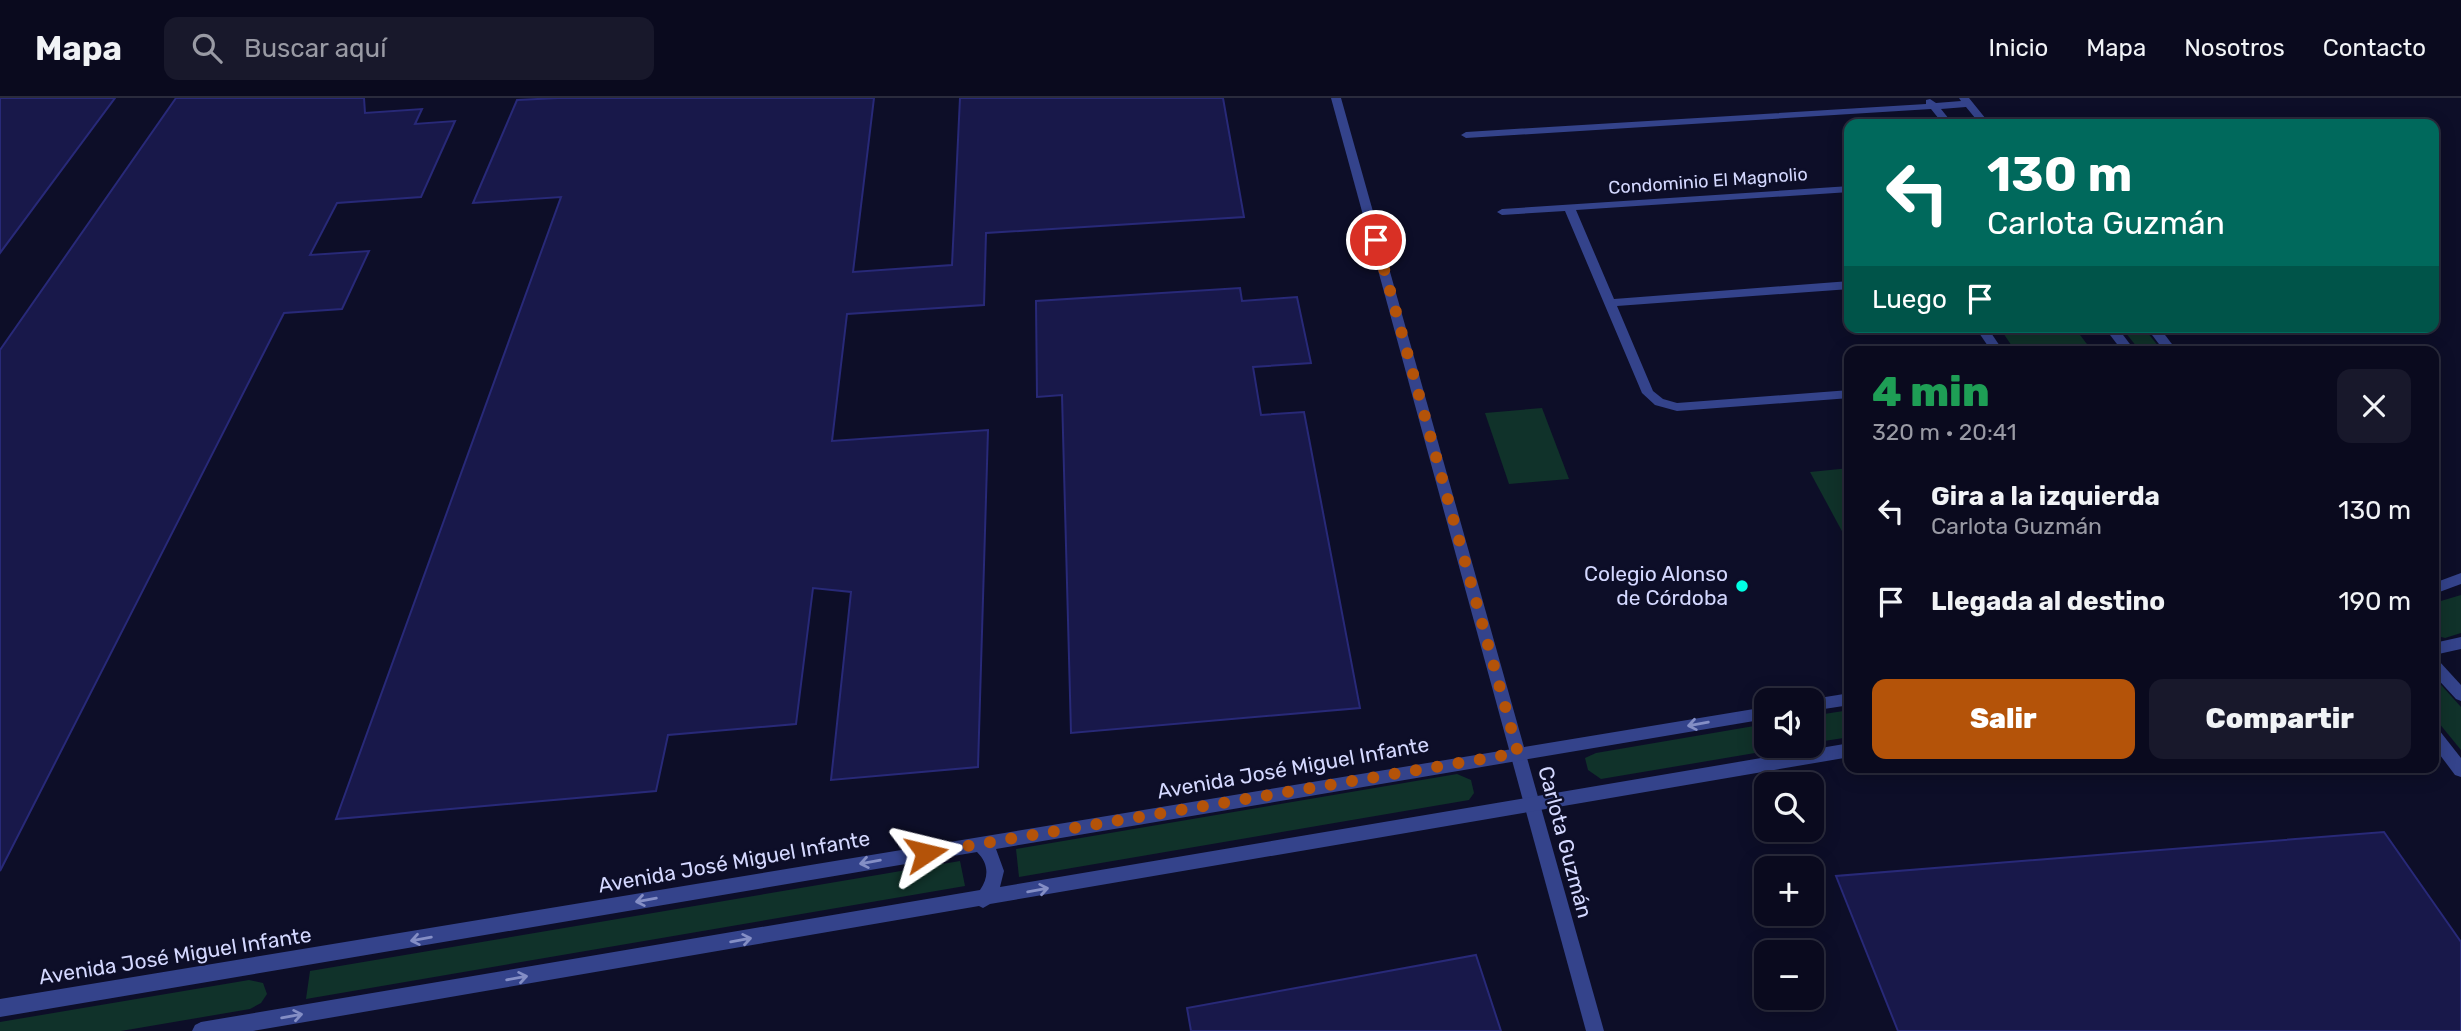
<!DOCTYPE html>
<html lang="es">
<head>
<meta charset="utf-8">
<style>
	:root { --surface:#0a0a1e; --page:#18182b; --text:#f1f3f6; --muted:#999aa4; --line:#2a2b3c; --accent:#b45309 }
	body { margin:0; font-family:Rubik,sans-serif; background:var(--page); color:var(--text); height:100vh; display:flex; flex-direction:column; font-size:26px; white-space:nowrap }
	* { box-sizing:border-box; margin:0 }
	p { font-size:23px; color:var(--muted) }
	.icon { flex:none; width:38px; height:38px; fill:none; stroke:currentColor; stroke-width:2; stroke-linecap:round; stroke-linejoin:round }
	.map { position:relative; flex:1; overflow:hidden }
	.sheet { position:absolute; left:1844px; top:248px; width:595px; height:427px; display:flex; flex-direction:column; background:var(--surface); border-radius:14px; box-shadow:0 4px 18px #0003,0 0 0 2px var(--line) }
	.sheet>* { flex:none }
	.hud { position:absolute; left:1844px; top:21px; width:595px; height:214px; border-radius:14px; box-shadow:0 4px 18px #0003,0 0 0 2px var(--line); background:#00695c; color:#fff; overflow:hidden }
	.controls { position:absolute; left:1754px; top:590px; display:grid; gap:14px }
	.controls a { display:grid; place-items:center; width:70px; height:70px; border-radius:14px; background:var(--surface); box-shadow:0 4px 18px #0003,0 0 0 2px var(--line); font-size:35px }
	.pin { position:absolute; display:grid; place-items:center; width:60px; height:60px; color:#fff; margin:-30px; border:4px solid #fff; border-radius:50%; box-shadow:0 2px 7px #0007 }
	.me { position:absolute; width:77px; margin:-38px; rotate:80deg; stroke-linejoin:round; filter:drop-shadow(0 0 5px #0008) }
	.turn { display:flex; align-items:center; gap:24px; height:147px; padding:0 28px; font-size:32px }
	.turn .icon { width:91px; height:91px; stroke-width:2.5 }
	.turn b { display:block; font-size:49px; line-height:60px }
	.then { display:flex; align-items:center; height:66px; padding:0 28px; background:#0003; gap:14px; font-size:26px }
	.round { display:grid; place-items:center; flex:none; width:74px; height:74px; border-radius:14px; background:var(--page) }
	.head { display:flex; align-items:center; justify-content:space-between; height:119px; padding:0 28px }
	h1 { font-size:42px; font-weight:800; line-height:52px; color:#1e9e55 }
	.cta { display:flex; gap:14px; margin-top:auto; padding:14px 28px }
	.cta a { flex:1; height:80px; border-radius:14px; background:var(--accent); color:#fff; font-size:28px; font-weight:800; line-height:80px; text-align:center }
	.cta a+a { background:var(--page); color:var(--text) }
	ul { padding:0; list-style:none }
	li { display:flex; align-items:center; gap:21px; height:91px; padding:0 28px }
	li div { flex:1 }
	li b { display:block; font-size:26px }
	li em { font-style:normal }
	header { display:flex; align-items:center; gap:42px; box-sizing:border-box; height:98px; padding:0 35px; background:var(--surface); border-bottom:2px solid var(--line) }
	header strong { font-size:33px }
	nav { display:flex; gap:38px; margin-inline-start:auto; font-size:24px }
	.search { width:490px; height:63px; background:var(--page); display:flex; align-items:center; gap:18px; box-sizing:border-box; padding:0 24px; border-radius:14px; color:var(--muted); font-size:26px }
	.map>svg:first-child { display:block }
</style>
</head>
<body>
<header>
<strong>Mapa</strong>
<div class="search"><svg class="icon" aria-label="search" viewBox="0 0 24 24"><circle cx="10" cy="10" r="6"/><path d="M15 15l6 6"/></svg>Buscar aquí</div>
<nav><a>Inicio</a><a>Mapa</a><a>Nosotros</a><a>Contacto</a></nav>
</header>
<div class="map">
<svg width="2461" height="933" viewBox="0 0 2461 933">
	<rect width="100%" height="100%" fill="#0d0e28"/>
	<g fill="#10322a">
		<path d="M1999 229H2074L2093 254H2016Z"/>
		<path d="M2121 229H2143L2163 254H2141Z"/>
		<path d="M1542 310 1569 381 1509 386 1485 315Z"/>
		<path d="M1850 370V448L1810 374Z"/>
		<path d="M2461 497V535L2445 540 2434 537V505Z"/>
		<path d="M2434 579 2461 609V652L2434 619Z"/>
		<path d="M1850 612V639L1811 645V618Z"/>
		<path d="M1766 626V648H1797L1601 681 1588 672 1585 660 1596 655Z"/>
		<path d="M1457 676 1471 682 1474 695 1469 702 1019 779 1016 751Z"/>
		<path d="M960 763 965 788 306 901 310 873Z"/>
		<path d="M249 882 263 885 267 896 261 905 250 911 121 933H0V924Z"/>
	</g>
	<g fill="#18184a" stroke="#282978" stroke-width="2">
		<path d="M0 0H115L0 155Z"/>
		<path d="M176 0H364L365 15 422 11 415 26 455 23 421 99 337 105 310 157 369 153 342 211 284 215 0 773V252Z"/>
		<path d="M558 0H874L853 174 952 167 960 0H1223L1244 119 986 135 984 207 847 216 832 343 988 332 978 669 831 682 851 494 813 490 796 626 668 637 656 693 336 721 561 99 473 105 517 2Z"/>
		<path d="M1240 190 1242 203 1297 199 1311 265 1253 269 1261 317 1304 314 1360 610 1071 635 1062 297 1037 299 1036 203Z"/>
		<path d="M2384 734 2461 844V933H1898L1836 778Z"/>
		<path d="M1476 857 1501 933H1191L1187 910Z"/>
	</g>
	<g fill="none" stroke-linecap="round" stroke-linejoin="round">
		<g fill="#34438b" fill-rule="evenodd">
			<path d="M1331 0H1341L1604 933H1586Z"/>
			<path d="M1959 0H1969L1990 26H1980L1966 9 1941 11 1953 26H1943L1931 11 1466 40 1461 37 1466 34 1926 6V2L1930 1 1936 5 1961 3Z"/>
			<path d="M1850 88V94L1576 112 1614 201 1850 183V191L1617 208 1653 293 1663 301 1677 305 1850 292V300L1677 313 1655 307 1642 295 1565 113 1502 117 1497 114 1502 111Z"/>
			<path d="M1975 229H1987L2004 254H1992Z"/>
			<path d="M2104 229H2117L2136 254H2123Z"/>
			<path d="M2146 229H2159L2178 254H2165Z"/>
			<path d="M2461 475V486L2434 496V485Z"/>
			<path d="M2461 539V551L2434 557V545Z"/>
		</g>
		<g fill="#34438b" fill-rule="evenodd">
			<path d="M2434 561 2439 563 2461 587V603L2456 601 2434 577Z"/>
			<path d="M1850 595V607L1811 613V602H1807Z"/>
			<path d="M1766 609V621L996 751 1004 773 1000 789 1850 645V659L990 806 983 810 979 808 253 933H192L195 927 201 924 980 792C989 779 989 766 977 754L0 919V901Z"/>
			<path d="M2434 631 2439 632 2461 660V679L2455 677 2434 649Z"/>
		</g>
	</g>
	<defs><path id="oneway-shaft" d="M-6 0H5M1.5-3L5.5 0L1.5 3" fill="none" stroke-width="1.6" stroke-linecap="round" stroke-linejoin="round" transform="scale(1.75)"/></defs>
	<g stroke="#848ec5">
		<use href="#oneway-shaft" transform="translate(1698 626) rotate(170)"/>
		<use href="#oneway-shaft" transform="translate(870 764) rotate(170)"/>
		<use href="#oneway-shaft" transform="translate(1038 792) rotate(-10)"/>
		<use href="#oneway-shaft" transform="translate(646 802) rotate(170)"/>
		<use href="#oneway-shaft" transform="translate(421 841) rotate(170)"/>
		<use href="#oneway-shaft" transform="translate(741 842) rotate(-10)"/>
		<use href="#oneway-shaft" transform="translate(517 880) rotate(-10)"/>
		<use href="#oneway-shaft" transform="translate(292 918) rotate(-10)"/>
	</g>
	<g fill="none" stroke-linecap="round" stroke-linejoin="round">
		<path stroke="#b45309" stroke-width="12" stroke-dasharray="0 21.6" d="M926 755 1518 655 1376 142"/>
	</g>
	<circle fill="#00ffe3" stroke="#0d0e28" stroke-width="2.5" cx="1742" cy="488" r="7"/>
	<g text-anchor="middle" stroke-width="5" stroke-linejoin="round" paint-order="stroke">
		<g font-size="18" fill="#d4d8ff" stroke="#0d0e28">
			<text transform="translate(1708 83) rotate(-4)" y="6">Condominio El Magnolio</text>
		</g>
		<g font-size="21" fill="#d4d8ff" stroke="#0d0e28" text-anchor="end">
			<text x="1728" y="483">Colegio Alonso<tspan x="1728" dy="24">de Córdoba</tspan></text>
		</g>
		<g font-size="21" fill="#d4d8ff" stroke="#0d0e28">
			<text transform="translate(1293 670) rotate(-10)" y="7">Avenida José Miguel Infante</text>
			<text transform="translate(1565 744) rotate(75)" y="7">Carlota Guzmán</text>
			<text transform="translate(734 764) rotate(-10)" y="7">Avenida José Miguel Infante</text>
			<text transform="translate(175 858) rotate(-9)" y="7">Avenida José Miguel Infante</text>
		</g>
	</g>
</svg>
<div class="controls">
<a><svg class="icon" aria-label="sound" viewBox="0 0 24 24"><path d="M4 9h4l5-4v14l-5-4H4zM17 9q2 3 0 6"/></svg></a>
<a><svg class="icon" aria-label="search" viewBox="0 0 24 24"><circle cx="10" cy="10" r="6"/><path d="M15 15l6 6"/></svg></a>
<a>+</a>
<a>−</a>
</div>
<div class="pin" style="left:1376px;top:142px;background:#d93025"><svg class="icon" aria-label="arrive" viewBox="0 0 24 24"><path d="M6 21V4h12l-3 4 3 4H6"/></svg></div>
<svg class="me" style="left:926px;top:755px" viewBox="-20 -20 40 40"><path d="M0-17L14 15 0 8-14 15z" fill="#b45309" stroke="#fff" stroke-width="4"/></svg>
<div class="hud">
<div class="turn"><svg class="icon" aria-label="left" viewBox="0 0 24 24"><path d="M17 20v-9H6M10 6l-5 5 5 5"/></svg><div><b>130 m</b>Carlota Guzmán</div></div>
<div class="then">Luego<svg class="icon" aria-label="arrive" viewBox="0 0 24 24"><path d="M6 21V4h12l-3 4 3 4H6"/></svg></div>
</div>
<section class="sheet">
<div class="head"><div><h1>4 min</h1><p>320 m · 20:41</p></div><a class="round"><svg class="icon" aria-label="close" viewBox="0 0 24 24"><path d="M6 6l12 12M18 6L6 18"/></svg></a></div>
<ul>
<li><svg class="icon" aria-label="left" viewBox="0 0 24 24"><path d="M17 20v-9H6M10 6l-5 5 5 5"/></svg><div><b>Gira a la izquierda</b><p>Carlota Guzmán</p></div><em>130 m</em></li>
<li><svg class="icon" aria-label="arrive" viewBox="0 0 24 24"><path d="M6 21V4h12l-3 4 3 4H6"/></svg><div><b>Llegada al destino</b></div><em>190 m</em></li>
</ul>
<div class="cta"><a>Salir</a><a>Compartir</a></div>
</section>
</div>
</body>
</html>
